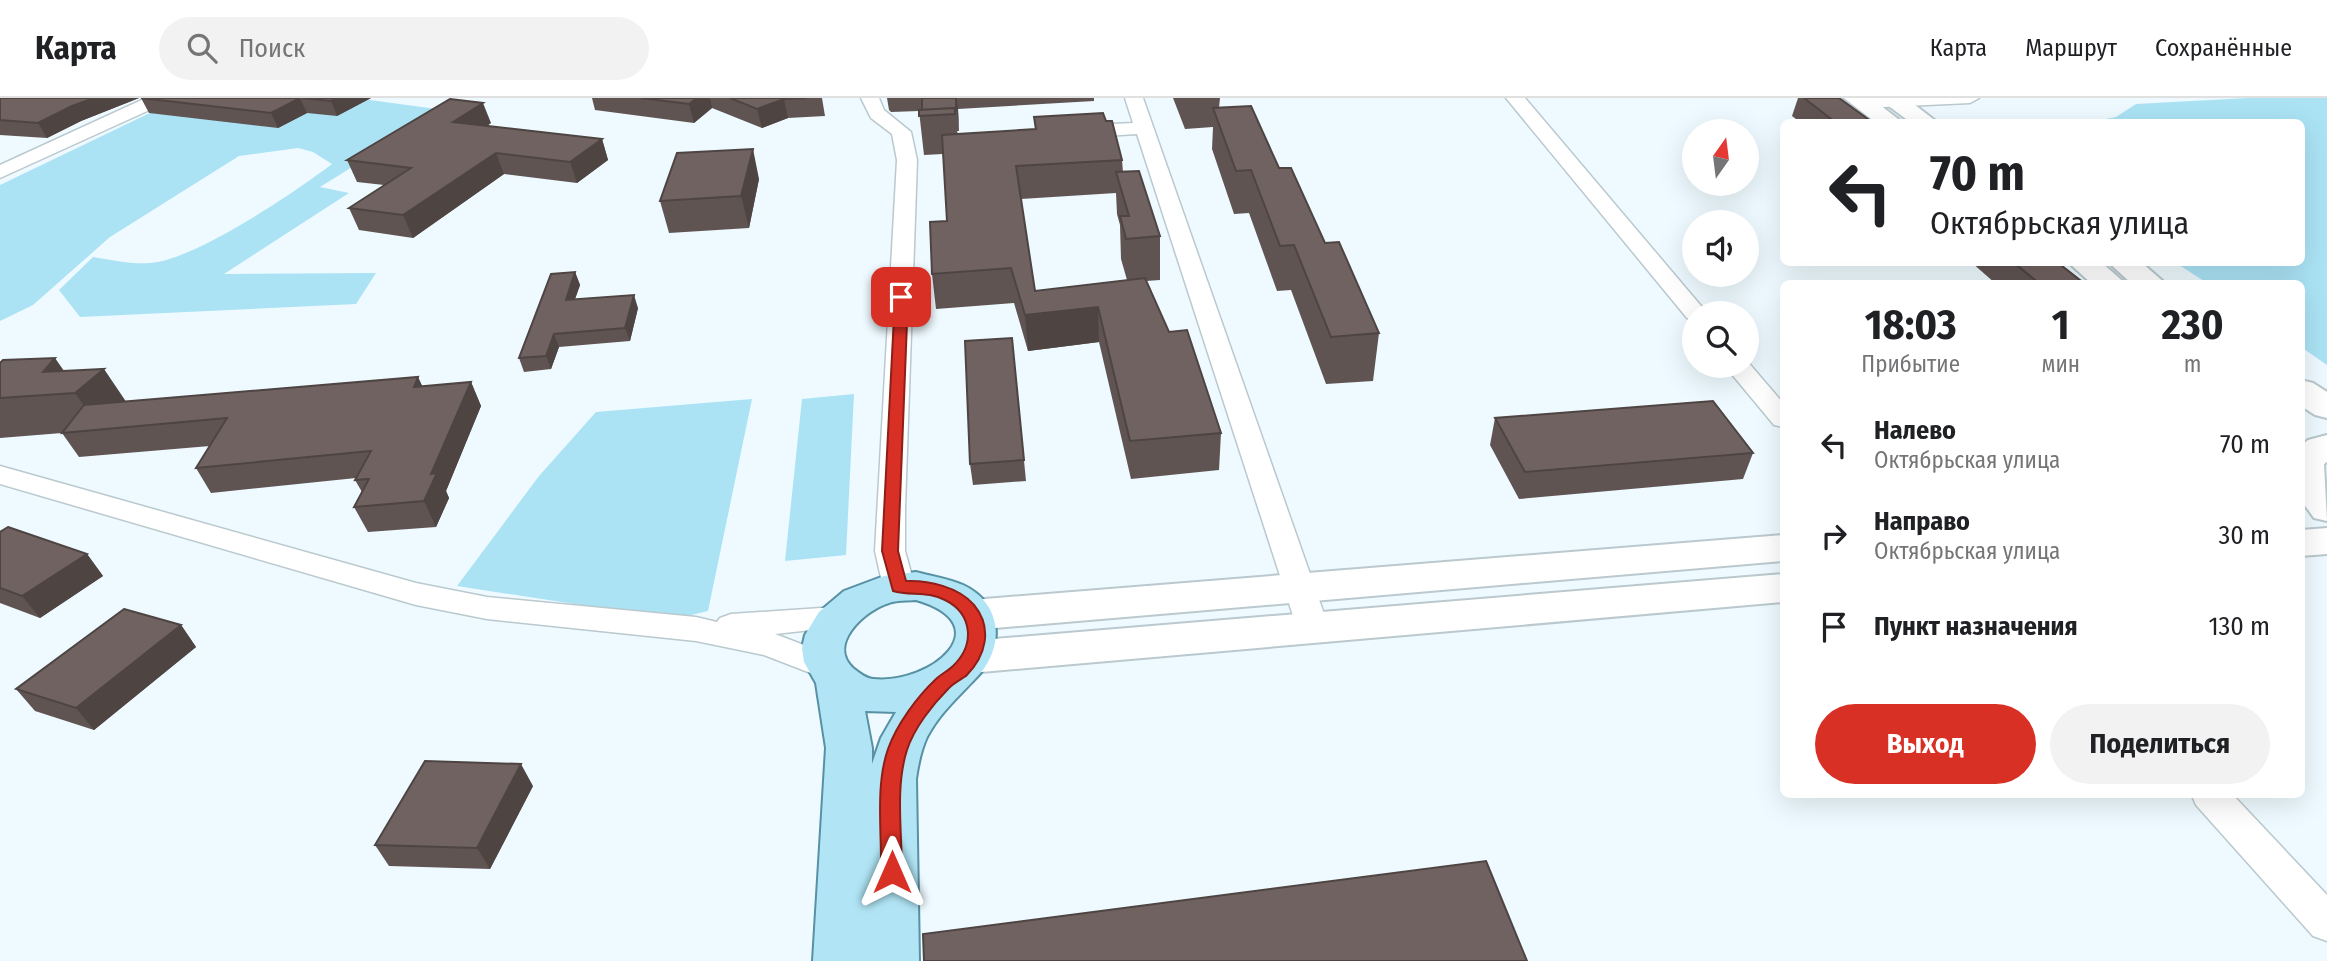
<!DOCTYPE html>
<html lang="ru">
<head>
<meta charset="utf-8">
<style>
	:root { --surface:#fff; --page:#f2f2f2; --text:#202124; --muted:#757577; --line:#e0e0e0; --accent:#d93025 }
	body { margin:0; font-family:"Fira Sans Condensed",sans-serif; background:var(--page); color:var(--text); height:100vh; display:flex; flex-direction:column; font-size:26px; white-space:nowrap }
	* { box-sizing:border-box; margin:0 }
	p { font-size:23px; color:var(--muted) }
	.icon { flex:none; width:38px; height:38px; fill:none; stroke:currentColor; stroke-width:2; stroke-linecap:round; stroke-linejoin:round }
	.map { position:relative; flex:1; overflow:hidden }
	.panel { position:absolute; left:1780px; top:182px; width:525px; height:518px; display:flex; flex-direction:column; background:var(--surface); border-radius:10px; box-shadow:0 7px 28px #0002 }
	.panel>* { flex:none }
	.guide { position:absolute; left:1780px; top:21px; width:525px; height:147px; border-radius:10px; box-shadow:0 7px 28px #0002; background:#fff; color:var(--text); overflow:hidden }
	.needle { width:46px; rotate:14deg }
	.controls { position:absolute; left:1682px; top:21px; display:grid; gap:14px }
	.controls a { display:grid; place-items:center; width:77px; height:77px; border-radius:50%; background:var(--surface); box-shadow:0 7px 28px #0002; font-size:35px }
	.pin { position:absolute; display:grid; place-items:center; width:60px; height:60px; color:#fff; margin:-30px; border-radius:14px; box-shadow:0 4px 10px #0006 }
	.me { position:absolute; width:77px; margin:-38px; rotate:0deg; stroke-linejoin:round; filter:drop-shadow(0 0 5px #0008) }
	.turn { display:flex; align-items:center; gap:24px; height:147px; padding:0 35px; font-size:32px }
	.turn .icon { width:91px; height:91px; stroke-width:2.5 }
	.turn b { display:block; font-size:49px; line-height:60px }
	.eta { display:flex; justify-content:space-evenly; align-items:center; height:119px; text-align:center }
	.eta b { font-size:42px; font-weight:700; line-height:49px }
	.action { display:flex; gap:14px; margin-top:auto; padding:14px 35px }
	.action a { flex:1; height:80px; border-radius:42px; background:var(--accent); color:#fff; font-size:28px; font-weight:700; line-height:80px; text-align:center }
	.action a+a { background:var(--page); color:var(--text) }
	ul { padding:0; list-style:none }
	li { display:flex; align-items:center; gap:21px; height:91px; padding:0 35px }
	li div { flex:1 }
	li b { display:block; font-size:26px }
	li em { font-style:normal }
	header { display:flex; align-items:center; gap:42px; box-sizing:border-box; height:98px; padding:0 35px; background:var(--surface); border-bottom:2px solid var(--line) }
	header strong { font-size:33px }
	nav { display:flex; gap:38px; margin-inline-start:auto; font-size:24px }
	.search { width:490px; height:63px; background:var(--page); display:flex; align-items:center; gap:18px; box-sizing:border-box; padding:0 24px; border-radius:38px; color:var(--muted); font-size:26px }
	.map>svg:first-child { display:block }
</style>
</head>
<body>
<header>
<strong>Карта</strong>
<div class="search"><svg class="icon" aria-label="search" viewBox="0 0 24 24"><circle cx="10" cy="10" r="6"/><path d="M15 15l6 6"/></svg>Поиск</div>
<nav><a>Карта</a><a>Маршрут</a><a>Сохранённые</a></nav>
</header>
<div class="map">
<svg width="2327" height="863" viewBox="0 0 2327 863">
	<rect width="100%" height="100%" fill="#eefaff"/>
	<g fill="#abe3f5">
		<path d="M181 0H355L444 12 320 89 349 95 224 176 376 175 356 206 80 219 59 192 93 159C113 162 137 168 158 164 204 155 294 95 332 66L313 54 298 50 239 58 110 139 33 207 0 223V87Z"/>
		<path d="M2247 0H2327V267L2301 249V186L2207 185 2176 165 2301 164V24H2090L2116 19 2136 6Z"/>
		<path d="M854 296 846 457 785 463 802 301Z"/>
		<path d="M752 301 708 513 687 518 646 517 457 488 539 378 596 314Z"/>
	</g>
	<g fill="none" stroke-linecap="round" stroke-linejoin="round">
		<defs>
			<g id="street">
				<path d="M146 0H170L167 4 0 80V67Z"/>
				<path d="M861 0H879L884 12 911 34 917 62 905 410V453L915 489 910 497 899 500 888 497 883 489 875 453 897 62 892 36 871 20Z"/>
				<path d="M1125 0H1143L1329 530 1324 538 1313 542 1302 538 1297 530 1137 36 1073 40 1063 34 1073 28 1133 25Z"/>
				<path d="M1506 0H1525L1707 215H1694V222L1687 220Z"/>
				<path d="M1861 0H1979L1970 5 1863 10 1854 5Z"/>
				<path d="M1747 263 1783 305V329L1774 327 1725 268H1746Z"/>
				<path d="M0 368 416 485 487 499 696 519 717 524 720 520 731 516 836 509 847 512 852 520 847 528 775 536 838 560 843 569 838 578 826 581 764 557 696 543 487 521 416 507 0 386Z"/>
				<path d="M2191 696H2232L2327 797V843L2313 838 2196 707Z"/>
			</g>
			<g id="secondary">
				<path d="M1844 0H1871L1902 24H1875Z"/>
				<path d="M1878 0H1906L1937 24H1910Z"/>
				<path d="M2068 164H2101L2126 186H2092Z"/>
				<path d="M2108 164H2141L2166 186H2132Z"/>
				<path d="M2301 282 2313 285 2327 294V320L2315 317 2301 308Z"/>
				<path d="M2327 337V364L2324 366 2327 423 2314 420 2301 402V348L2308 342Z"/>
				<path d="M2327 430V456L2301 458V432Z"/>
				<path d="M1783 437V463L972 532 957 527 951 517 957 507 972 502Z"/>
				<path d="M1783 476V504L970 575 955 570 949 559 955 548 970 543Z"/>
			</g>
			<path id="primary" d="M916 474C931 478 949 481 963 487 1004 506 1005 552 975 581 958 599 939 616 927 639 921 652 918 667 916 681L919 863H813L826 650 816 585 804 564 802 550 805 537 819 514 844 493 884 478ZM916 502C1002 527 931 587 873 581 865 580 861 576 854 571 826 547 865 512 889 505 897 502 907 503 916 502ZM865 613 896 614 881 640 872 666V650Z"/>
		</defs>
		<use href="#street" stroke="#bac9ce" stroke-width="3"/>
		<use href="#secondary" stroke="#bac9ce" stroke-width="4"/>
		<use href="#primary" stroke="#5791a3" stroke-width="4"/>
		<use href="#street" fill="#fff" fill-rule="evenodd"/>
		<use href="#secondary" fill="#fff" fill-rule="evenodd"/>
		<use href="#primary" fill="#b1e5f5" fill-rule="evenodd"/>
	</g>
	<g fill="#605453" fill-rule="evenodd">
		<path d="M0 0H139L81 23 47 40 0 37Z"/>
		<path d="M141 0H371L337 18 307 15 278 30 149 15Z"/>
		<path d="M592 0H822L825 18 788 20 762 30 712 10 694 25 595 12Z"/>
		<path d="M887 0H1094V3L958 11 959 33H957L958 36 1035 31 1034 19 1106 23 1122 62 1123 74 1160 138V182L1146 183 1169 234 1221 335 1219 372 1131 381 1099 244 1028 253 1014 205 936 211 932 176 947 123 943 56 924 57 919 13 891 14 889 12ZM1116 95 1117 116 1120 127 1121 161 1127 182 1035 193 1021 101Z"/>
		<path d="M1173 0H1220L1219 10 1279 70 1379 235 1373 283 1326 286 1291 192 1277 193 1249 115 1234 116 1212 51 1213 29 1185 31Z"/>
		<path d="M1798 0H1839L1872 24H1800L1792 18Z"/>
		<path d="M491 25 487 28 602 41 608 62 577 85 504 76 413 140 359 132 349 110 384 87 357 84 347 62Z"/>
		<path d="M759 81 749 130 669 135 660 103Z"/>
		<path d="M1971 164H2057L2085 186H1996Z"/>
		<path d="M575 174 580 187 575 201 638 210 630 243 559 249 551 271 524 274 519 260Z"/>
		<path d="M1012 240 1026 383 973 387 970 366Z"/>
		<path d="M0 265 64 273 126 304 418 279 422 288 471 284 481 308 446 393 449 400 436 429 368 434 354 409 362 394 355 382 356 380 211 395 196 370 210 348 79 359 62 335 0 340Z"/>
		<path d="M1495 320 1753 355 1743 381 1519 401 1490 347Z"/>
		<path d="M0 434 87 456 103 478 40 520 0 505Z"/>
		<path d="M181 527 196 549 94 632 35 613 16 591Z"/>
		<path d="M533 688 490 771 389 768 375 747Z"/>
	</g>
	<g fill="#4e4543">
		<path d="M94 0H139L81 23 47 40 38 25 72 8Z"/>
		<path d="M300 0 307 15 278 30 271 15Z"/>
		<path d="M337 0H371L337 18 331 3Z"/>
		<path d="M697 0H710L712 10 694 25 689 6Z"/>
		<path d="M956 0H957L958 11 959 33Z"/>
		<path d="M784 1 788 20 762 30 757 11Z"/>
		<path d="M483 5 491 25 461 45 453 24Z"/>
		<path d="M602 41 608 62 577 85 570 64Z"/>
		<path d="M753 51 759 81 749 130 741 98Z"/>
		<path d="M496 55 504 76 413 140 403 117Z"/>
		<path d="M575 174 580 187 570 215 566 202Z"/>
		<path d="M634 197 638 210 630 243 625 230Z"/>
		<path d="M1098 209 1099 244 1028 253 1025 217Z"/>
		<path d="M554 236 559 249 551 271 546 258Z"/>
		<path d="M55 260 78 293 104 271 129 308 101 332 75 295 43 274Z"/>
		<path d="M418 279 429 303 414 289Z"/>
		<path d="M471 284 481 308 446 393 449 400 436 429 424 403 431 376Z"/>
		<path d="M87 456 103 478 40 520 22 498Z"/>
		<path d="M181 527 196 549 94 632 76 610Z"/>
		<path d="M521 666 533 688 490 771 477 750Z"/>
	</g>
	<g fill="#706260" stroke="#4e4543" stroke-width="2">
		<path d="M0 0H94L72 8 38 25 0 22Z"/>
		<path d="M141 0H300L271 15Z"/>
		<path d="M302 0H337L331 3Z"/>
		<path d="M641 0H697L689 6Z"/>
		<path d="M730 0H806L784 1 757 11Z"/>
		<path d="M922 0H956V12H955V10L922 12Z"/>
		<path d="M1804 0H1839L1872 24H1835Z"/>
		<path d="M450 1 483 5 453 24 602 41 570 64 496 55 403 117 349 110 411 70 347 62Z"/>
		<path d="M1251 8 1279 70H1291L1325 145 1339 144 1379 235 1331 239 1294 147 1280 148 1251 72 1236 73 1213 10Z"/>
		<path d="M955 10V16L919 18V12Z"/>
		<path d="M1103 15 1106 23H1112L1122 62 1016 68 1035 193 1145 180 1169 234 1187 232 1221 335 1130 343 1098 209 1025 217 1011 170 932 176 930 124 947 123 942 37 1036 31 1034 19Z"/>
		<path d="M753 51 741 98 660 103 677 55Z"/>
		<path d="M1139 73 1160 138 1126 141 1120 118H1129L1116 74Z"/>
		<path d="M2013 164H2057L2085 186H2040Z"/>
		<path d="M575 174 566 202 634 197 625 230 554 236 546 258 519 260 551 176Z"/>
		<path d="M1012 240 1024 362 970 366 965 243Z"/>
		<path d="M55 260 43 274 104 271 75 295 0 300V265L3 262Z"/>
		<path d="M418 279 414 289 471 284 431 376 437 375 424 403 354 409 369 381 355 382 371 353 196 370 227 320 62 335 84 307Z"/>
		<path d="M1713 303 1753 355 1525 374 1495 320Z"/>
		<path d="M8 429 87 456 22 498 0 490V434Z"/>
		<path d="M124 511 181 527 76 610 16 591Z"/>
		<path d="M425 663 521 666 477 750 375 747Z"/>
		<path d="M1486 763 1527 863H924L923 836Z"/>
	</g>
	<path fill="#d93025" stroke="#8d1f18" stroke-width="2" d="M901 195 908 199 898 453 906 483C928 482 959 489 974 507 993 530 986 558 966 578 960 582 954 585 949 590 933 606 914 630 907 652 895 689 902 735 902 774L899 780 892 783 884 780 881 774C882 735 875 688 888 651 897 626 917 599 936 581 941 576 948 573 953 568 975 547 973 516 945 502 928 493 910 498 893 493L882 453 895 199Z"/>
</svg>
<div class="controls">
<a><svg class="needle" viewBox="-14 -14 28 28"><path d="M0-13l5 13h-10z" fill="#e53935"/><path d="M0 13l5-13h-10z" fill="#757577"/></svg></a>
<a><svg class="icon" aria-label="sound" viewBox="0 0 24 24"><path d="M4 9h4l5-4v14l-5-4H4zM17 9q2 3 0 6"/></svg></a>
<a><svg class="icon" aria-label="search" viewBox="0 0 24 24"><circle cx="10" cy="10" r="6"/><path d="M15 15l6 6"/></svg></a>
</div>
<div class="pin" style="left:901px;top:199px;background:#d93025"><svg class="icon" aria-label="arrive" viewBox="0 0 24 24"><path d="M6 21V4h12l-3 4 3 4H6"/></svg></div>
<svg class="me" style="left:892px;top:774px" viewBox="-20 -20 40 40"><path d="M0-17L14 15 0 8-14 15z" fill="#d93025" stroke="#fff" stroke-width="4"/></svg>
<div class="guide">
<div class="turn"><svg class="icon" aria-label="left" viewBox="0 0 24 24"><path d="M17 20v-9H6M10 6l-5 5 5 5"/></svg><div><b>70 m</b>Октябрьская улица</div></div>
</div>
<section class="panel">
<div class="eta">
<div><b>18:03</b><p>Прибытие</p></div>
<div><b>1</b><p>мин</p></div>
<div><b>230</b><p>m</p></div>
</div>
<ul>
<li><svg class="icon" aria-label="left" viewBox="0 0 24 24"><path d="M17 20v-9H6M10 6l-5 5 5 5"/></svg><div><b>Налево</b><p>Октябрьская улица</p></div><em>70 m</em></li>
<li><svg class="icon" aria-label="right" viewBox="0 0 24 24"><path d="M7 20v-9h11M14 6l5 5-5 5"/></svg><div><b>Направо</b><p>Октябрьская улица</p></div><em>30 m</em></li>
<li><svg class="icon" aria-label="arrive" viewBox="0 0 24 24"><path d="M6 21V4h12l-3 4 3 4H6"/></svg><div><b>Пункт назначения</b></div><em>130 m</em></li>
</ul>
<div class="action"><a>Выход</a><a>Поделиться</a></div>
</section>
</div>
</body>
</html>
